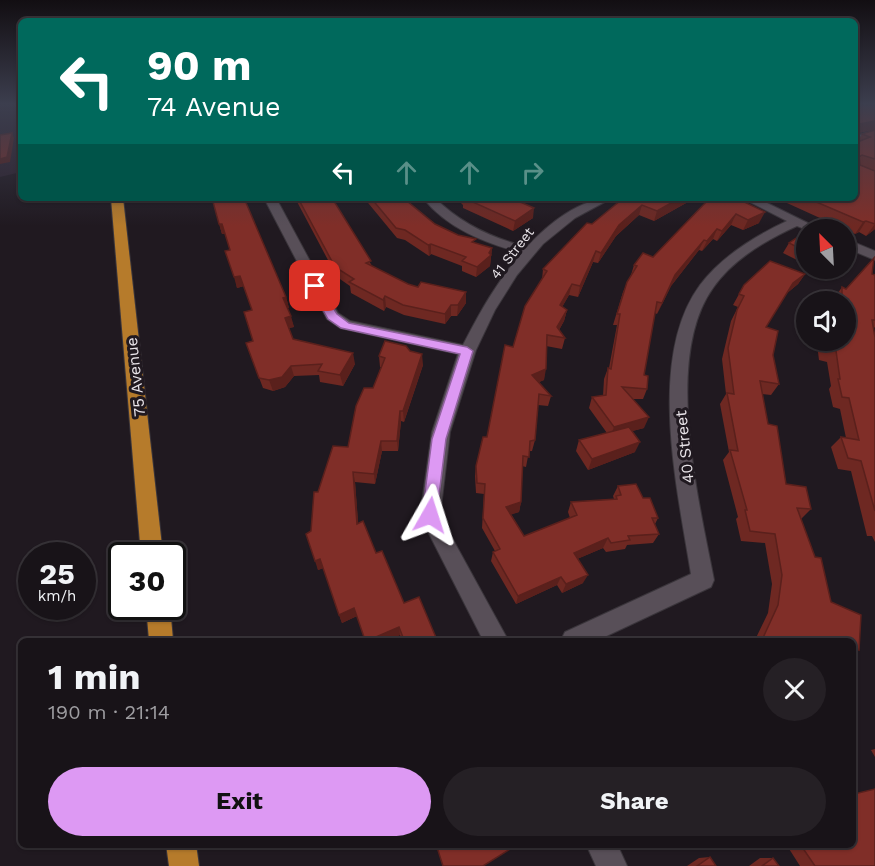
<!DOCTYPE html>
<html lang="en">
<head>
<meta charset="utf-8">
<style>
	:root { --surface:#181318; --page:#252025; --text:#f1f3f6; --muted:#9f9ea2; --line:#363237; --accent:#dd99f3 }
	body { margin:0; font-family:"Work Sans",sans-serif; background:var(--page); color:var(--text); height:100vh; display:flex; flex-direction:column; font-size:22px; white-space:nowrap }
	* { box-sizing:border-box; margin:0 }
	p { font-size:20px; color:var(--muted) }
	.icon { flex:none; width:33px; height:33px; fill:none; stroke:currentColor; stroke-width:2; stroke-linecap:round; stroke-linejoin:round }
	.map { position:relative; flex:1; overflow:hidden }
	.side { position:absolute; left:18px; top:638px; width:838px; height:210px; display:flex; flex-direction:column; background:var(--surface); border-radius:9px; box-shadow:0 2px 4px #0004,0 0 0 2px var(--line) }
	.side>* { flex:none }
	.hud { position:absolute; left:18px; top:18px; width:840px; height:183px; border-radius:9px; box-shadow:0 2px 4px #0004,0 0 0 2px var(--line); background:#00695c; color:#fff; overflow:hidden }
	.needle { width:39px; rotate:336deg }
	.fabs { position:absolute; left:796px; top:219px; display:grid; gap:12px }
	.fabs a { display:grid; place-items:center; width:60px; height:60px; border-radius:50%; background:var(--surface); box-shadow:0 2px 4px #0004,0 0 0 2px var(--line); font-size:30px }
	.speed { position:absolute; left:18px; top:542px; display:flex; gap:12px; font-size:30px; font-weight:700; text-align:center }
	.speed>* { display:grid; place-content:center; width:78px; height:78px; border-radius:50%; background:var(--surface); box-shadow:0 2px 4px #0004,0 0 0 2px var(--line); line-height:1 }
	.speed small { font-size:15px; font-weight:400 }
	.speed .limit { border:3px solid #111; border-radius:9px; background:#fff; color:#111 }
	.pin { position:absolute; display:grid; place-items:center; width:51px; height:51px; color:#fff; margin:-26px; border-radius:12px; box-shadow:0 3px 9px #0006 }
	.me { position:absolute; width:66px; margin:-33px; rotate:6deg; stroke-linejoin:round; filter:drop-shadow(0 0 4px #0008) }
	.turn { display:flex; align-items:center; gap:21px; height:126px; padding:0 30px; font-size:27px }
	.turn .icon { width:78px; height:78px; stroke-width:2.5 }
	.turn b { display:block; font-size:42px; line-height:51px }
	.lanes { display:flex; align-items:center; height:57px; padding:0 30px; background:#0003; justify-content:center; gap:30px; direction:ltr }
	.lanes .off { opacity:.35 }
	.round { display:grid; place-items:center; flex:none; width:63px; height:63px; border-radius:32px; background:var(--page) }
	.summary { display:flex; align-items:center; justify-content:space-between; height:102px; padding:0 30px }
	h1 { font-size:36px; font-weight:700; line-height:45px }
	.button { display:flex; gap:12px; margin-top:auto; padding:12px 30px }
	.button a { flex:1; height:69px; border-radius:36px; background:var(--accent); color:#111; font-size:24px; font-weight:700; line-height:69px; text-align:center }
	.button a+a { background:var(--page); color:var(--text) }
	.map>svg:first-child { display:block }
</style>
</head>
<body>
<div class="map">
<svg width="875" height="866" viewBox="0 0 875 866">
	<rect width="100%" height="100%" fill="#201920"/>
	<path fill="#2d212d" d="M0 105H21V172L0 177Z"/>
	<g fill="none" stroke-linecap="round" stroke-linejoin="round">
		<defs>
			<g id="minor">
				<path d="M875 131V137L855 142V136Z"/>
				<path d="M264 198H276L338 313 350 321 463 345C480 312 497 281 522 253 485 243 448 229 423 198H435C461 224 492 238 527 247 548 224 580 198 612 198L575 218 543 244 517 275 495 310 476 350 450 432 440 516 508 640H483L420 516 432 432 458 354 340 328 327 319Z"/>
				<path d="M742 198H757L822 230H807L797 226C766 240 733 259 713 288 663 358 699 501 714 580L711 587 598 640H561L565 632 691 574C678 492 646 358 700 285 722 256 755 236 787 221Z"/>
				<path d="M846 239 875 251V260L846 248Z"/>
				<path d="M586 844H617L627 866H596Z"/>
			</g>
			<g id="major">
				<path d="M111 198H123L163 555H141Z"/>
				<path d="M146 606H170L173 640H149Z"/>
				<path d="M166 844H196L199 866H169Z"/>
			</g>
		</defs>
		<use href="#minor" stroke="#3a353b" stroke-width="2"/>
		<use href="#major" stroke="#3a353b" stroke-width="2"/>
		<use href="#minor" fill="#584f58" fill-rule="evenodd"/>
		<use href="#major" fill="#b67b2b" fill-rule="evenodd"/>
	</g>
	<g fill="#6e2822">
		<path d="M855 105 859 133 855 140Z"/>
		<path d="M875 130V229L866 236 859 232 855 234 776 198H855L857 142 862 134Z"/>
		<path d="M212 198 286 297 289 308H287L294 327 289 328 293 339 355 364 343 386 320 382 319 375 294 376 285 387 273 391 263 388 246 343 253 341 252 310 244 286 237 288 230 250 225 234H222Z"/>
		<path d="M295 198H332L372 266 408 284 418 287 466 292V303L457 316H451L445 324 404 315 386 307 384 311 351 293 350 286 337 277Z"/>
		<path d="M364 198H409L411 205 435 224 476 244 492 248 490 266 476 277 462 271V266L431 254 429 256 405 240 397 238Z"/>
		<path d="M456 198H511L533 218 513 231 463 208V205Z"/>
		<path d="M695 198 654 221 639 215 616 236 598 263 593 262 578 297 569 295 562 307 567 310 564 321 559 330 565 338 562 349 546 346 544 380 539 382 551 396 548 406 538 405 535 440 532 451H529L526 467 522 466 521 502 519 512 511 514 524 536 570 518 568 512 571 502 614 499 613 496 618 486 643 498 658 518 655 524 659 534 653 543 627 545 625 549 606 552 603 548 577 559 583 583 562 593 557 585 516 604 491 561 493 552 495 551 482 528 484 494 476 493 475 476 476 466 487 437 513 347 542 280 543 269 592 224 620 201Z"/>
		<path d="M710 198 759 223 743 230 731 225 717 241 713 239 702 251 699 250 671 286 657 314 655 313 644 375 647 389 643 399H632L644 428 632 431 635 452 588 470 576 451 579 440 607 433 589 408 592 397 603 396 604 379 608 368H609L617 325H613L623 292 631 275 634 265 653 257Z"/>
		<path d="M807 231V265L783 253 789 243Z"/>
		<path d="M813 268H823L819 271Z"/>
		<path d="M805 274 798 284 786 294 766 327 779 384 771 395 762 394 768 424 786 484 811 509 801 519 831 602 859 650 854 653V640H755L768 613 772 584 765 543 741 541 736 519 738 517 723 460 729 452 720 404 726 394 722 359 731 321 738 307 733 305 744 285Z"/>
		<path d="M872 274 875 275V327L873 329 875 337V542L872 536H867L851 471 838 469 831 447 841 437 846 438 840 409 833 407 829 389 831 386 827 362 819 360 817 344 820 340H846V302H832L842 287 846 289Z"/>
		<path d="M410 351 423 365 404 422 401 421 398 451H382L375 484 355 482 358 523 376 553 404 603 437 640H402L400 635 388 640H365L357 616 342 623 323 568 318 570 311 531 318 492 348 447 373 388 381 367H380L379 356Z"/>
		<path d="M875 749V757L871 750Z"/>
		<path d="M786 844H854L875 866H800Z"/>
		<path d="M710 857 716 866H687L699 858Z"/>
		<path d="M760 858H773L779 866H749Z"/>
	</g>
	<g fill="#5a201c">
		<path d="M875 121V130L859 133 860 124Z"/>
		<path d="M12 133 14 138 10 162 0 164V159Z"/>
		<path d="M680 198H695L654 221 657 211Z"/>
		<path d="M642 205 639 215 616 236 598 263 601 253 619 225Z"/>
		<path d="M534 208 533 218 513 231 515 221Z"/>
		<path d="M765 212 759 223 743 230 748 220Z"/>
		<path d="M736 214 731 225 717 241 722 231Z"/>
		<path d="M866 221 859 232 855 234 863 222Z"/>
		<path d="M219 224H222L225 234H222Z"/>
		<path d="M875 224V229L866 236Z"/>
		<path d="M717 229 713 239 702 251 707 241Z"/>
		<path d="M704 240 699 250 671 286 657 314 675 275Z"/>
		<path d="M431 244V254L429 256 428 245Z"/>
		<path d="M492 248 490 266 476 277 477 267Z"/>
		<path d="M596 251 593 262 578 297 580 286Z"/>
		<path d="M805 274 798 284 786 294 793 283Z"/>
		<path d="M240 276 244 286 237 288 234 277Z"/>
		<path d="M572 284 569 295 557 316 560 305Z"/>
		<path d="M466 292V303L457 316 458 305Z"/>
		<path d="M385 296 386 307 384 311 383 300Z"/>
		<path d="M286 297 289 308H286L283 298Z"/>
		<path d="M451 305V316L445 324V314Z"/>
		<path d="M567 310 564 321 555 337 557 327Z"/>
		<path d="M291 316 294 327 288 328 285 318Z"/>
		<path d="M353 353 355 364 343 386 340 375Z"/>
		<path d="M422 354 423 365 404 422 403 411Z"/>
		<path d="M291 366 294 376 285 387 273 391 269 380Z"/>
		<path d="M546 369 544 380 530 386 532 375Z"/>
		<path d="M400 411 401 421 398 451 397 441Z"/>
		<path d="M649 417 644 428 610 437 614 427Z"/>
		<path d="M381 441 382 451 375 484 374 474Z"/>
		<path d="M640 442 635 452 588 470 592 459Z"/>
		<path d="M353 472 355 482 359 533 357 524Z"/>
		<path d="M521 502 519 512 504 517 506 507Z"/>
		<path d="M608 538 603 548 570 562 574 553Z"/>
		<path d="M320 559 324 568 318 570 315 561Z"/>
		<path d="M588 575 583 583 562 593 566 584Z"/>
		<path d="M561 577 557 585 516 604 518 596Z"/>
		<path d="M354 608 357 616 342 623 339 615Z"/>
		<path d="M399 627 400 635 388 640H369Z"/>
	</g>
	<g fill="#802e28" stroke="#5a201c" stroke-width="1.5">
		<path d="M855 105H875V121L860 124 859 133 855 131Z"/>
		<path d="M875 130V159L862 155 859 157 860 165 875 171V224L866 221 863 222 807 198H855V143L870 137 862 134Z"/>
		<path d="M12 133 7 157 0 159V135Z"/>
		<path d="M212 198H244L286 297 283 298 291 316 285 318 293 339 353 353 340 375 318 371 322 364 291 366 282 377 269 380 259 378 246 343 253 341 244 312 252 310 240 276 234 277 225 251 230 250 222 224H219Z"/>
		<path d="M298 198H332L371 261 366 263 408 284 418 287 421 282 466 292 458 305H451L445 314 403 305 385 296 383 300 349 282 354 279 335 267Z"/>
		<path d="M371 198H409L411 200 407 201 435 224 458 235 476 239 472 242 492 248 489 253 491 255 477 267 462 261 466 257 431 244 428 245 405 230 396 228Z"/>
		<path d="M464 198H511L534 208 515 221Z"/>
		<path d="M632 198H680L657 211 642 205 619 225 601 253 596 251 580 286 572 284 560 305 567 310 557 327 565 338 547 335 546 369 532 375 551 396 539 394 535 440 530 441 529 457 523 456 521 502 506 507 524 536 577 515 571 502 617 499 616 496 621 495 618 486 636 484 643 498H650L658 518H652L659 534 628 536 630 540 611 543 608 538 574 553 588 575 566 584 561 577 518 596 493 552 500 549 483 518 485 484 477 483 476 466 483 437H487L505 345 513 347 525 306 547 271 543 269 587 223 592 224 620 201Z"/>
		<path d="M710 198H736L765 212 748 220 736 214 722 231 717 229 707 241 704 240 675 275 662 303 657 302 644 375 648 376 647 389 622 387 649 417 614 427 592 397 606 395 608 368 611 369 620 314H617L627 282 637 266 634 265 643 253 653 257Z"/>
		<path d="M807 231V252L789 243Z"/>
		<path d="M874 258 872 274 875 275V320H872L875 337V511L861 461 848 458 841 437 859 440 849 398 842 397 838 379H840L836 351 827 350 826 340H846V302H835L834 299 842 300V287L846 289Z"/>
		<path d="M770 261 805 274 793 283 766 327 778 331 773 355 779 384 760 381 768 424 777 426 786 484 806 487 811 509 797 508 815 557 821 558 831 602 861 615 859 650 854 647V640H762L778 605 782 575 775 534 750 531 745 510H747L730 450 738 451 727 393 734 394 728 348 737 310 744 296 739 294 744 285Z"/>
		<path d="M385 341 406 346 410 351 422 354 403 411H400L397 441H381L374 474 353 472 357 524 363 521 376 553 382 551 404 603 419 597 437 640H404L399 627 369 640H365L354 608 339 615 320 559 315 561 306 534 311 531 314 492H318L333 446 348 447 356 406 364 388H373L385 358 379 356Z"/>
		<path d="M629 427 640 442 592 459 579 440Z"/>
		<path d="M875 789V866H815L800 844H854V794Z"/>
		<path d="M436 844H518L483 866H443Z"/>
		<path d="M710 857 716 866H697Z"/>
		<path d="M773 858 779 866H762Z"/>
	</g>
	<linearGradient id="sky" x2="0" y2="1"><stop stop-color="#120e12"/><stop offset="0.46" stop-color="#3c3e4e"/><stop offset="1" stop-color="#3c3e4e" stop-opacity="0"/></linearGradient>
	<rect width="875" height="226" fill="url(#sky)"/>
	<path fill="#dd99f3" stroke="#90639e" stroke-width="1.5" d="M315 283 318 284 337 314 349 323 467 347 473 351 446 439 436 520 430 522 422 515 432 439 460 354 341 328 328 319 309 286Z"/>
	<g text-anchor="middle" stroke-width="6" stroke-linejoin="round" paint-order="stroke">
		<g font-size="14" fill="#e8e3e8" stroke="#201920">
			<text transform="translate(512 253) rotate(-52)" y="5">41 Street</text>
		</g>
		<g font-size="16" fill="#e8e3e8" stroke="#201920">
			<text transform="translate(135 377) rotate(-96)" y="6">75 Avenue</text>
			<text transform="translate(684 447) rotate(-96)" y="6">40 Street</text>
		</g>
	</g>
</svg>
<div class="fabs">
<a><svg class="needle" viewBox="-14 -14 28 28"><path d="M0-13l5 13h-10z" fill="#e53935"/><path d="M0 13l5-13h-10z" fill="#9f9ea2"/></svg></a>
<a><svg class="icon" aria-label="sound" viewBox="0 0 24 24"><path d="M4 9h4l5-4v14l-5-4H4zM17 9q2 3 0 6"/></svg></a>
</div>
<div class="speed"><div>25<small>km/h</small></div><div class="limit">30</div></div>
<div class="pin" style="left:315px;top:286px;background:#d93025"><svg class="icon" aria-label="arrive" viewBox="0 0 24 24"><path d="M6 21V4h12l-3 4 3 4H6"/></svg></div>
<svg class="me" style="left:430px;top:515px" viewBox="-20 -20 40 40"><path d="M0-17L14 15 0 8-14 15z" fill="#dd99f3" stroke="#fff" stroke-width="4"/></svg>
<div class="hud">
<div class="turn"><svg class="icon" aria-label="left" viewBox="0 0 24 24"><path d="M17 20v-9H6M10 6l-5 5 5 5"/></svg><div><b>90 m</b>74 Avenue</div></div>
<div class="lanes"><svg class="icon" aria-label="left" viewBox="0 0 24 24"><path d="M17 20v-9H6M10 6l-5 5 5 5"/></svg><svg class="icon off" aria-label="ahead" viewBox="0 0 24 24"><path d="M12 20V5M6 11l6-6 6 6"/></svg><svg class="icon off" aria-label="ahead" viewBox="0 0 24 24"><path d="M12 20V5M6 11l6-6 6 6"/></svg><svg class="icon off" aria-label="right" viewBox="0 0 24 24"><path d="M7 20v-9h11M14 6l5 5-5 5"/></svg></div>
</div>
<section class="side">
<div class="summary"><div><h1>1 min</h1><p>190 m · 21:14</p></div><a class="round"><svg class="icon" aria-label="close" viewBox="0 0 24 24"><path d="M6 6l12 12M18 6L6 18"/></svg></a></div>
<div class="button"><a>Exit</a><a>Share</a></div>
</section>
</div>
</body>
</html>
